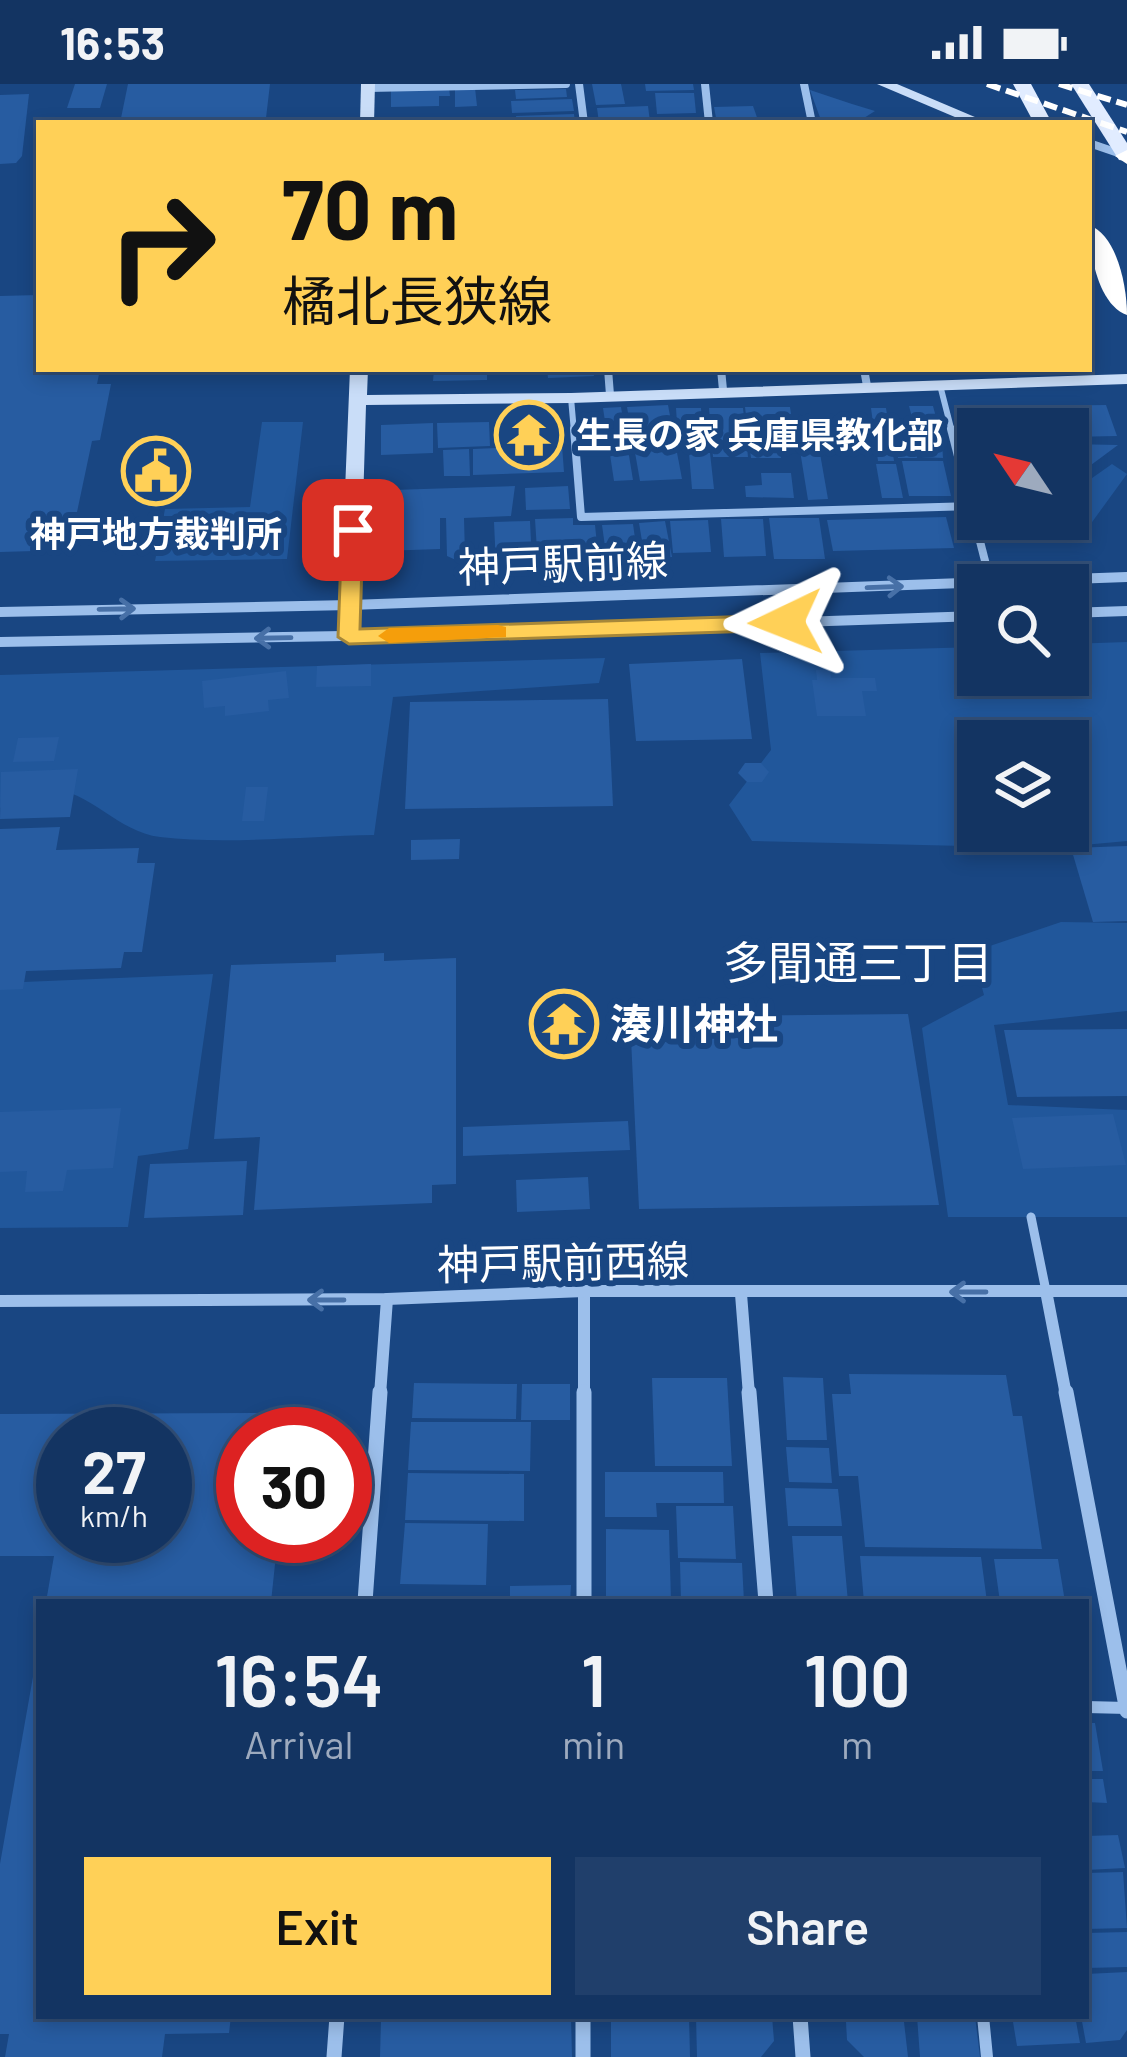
<!DOCTYPE html>
<html lang="en">
<head>
<meta charset="utf-8">
<style>
	:root { --surface:#133462; --page:#203f6b; --text:#f1f3f6; --muted:#9daabe; --line:#324f77; --accent:#ffd057 }
	body { margin:0; font-family:Barlow,"Noto Sans JP",sans-serif; background:var(--page); color:var(--text); height:100vh; display:flex; flex-direction:column; font-size:45px; white-space:nowrap }
	* { box-sizing:border-box; margin:0 }
	p { font-size:39px; color:var(--muted) }
	.icon { flex:none; width:66px; height:66px; fill:none; stroke:currentColor; stroke-width:2; stroke-linecap:round; stroke-linejoin:round }
	.map { position:relative; flex:1; overflow:hidden }
	.side { position:absolute; left:36px; top:1515px; width:1053px; height:420px; display:flex; flex-direction:column; background:var(--surface); border-radius:0px; box-shadow:0 6px 18px #0003,0 0 0 3px var(--line) }
	.side>* { flex:none }
	.guide { position:absolute; left:36px; top:36px; width:1056px; height:252px; border-radius:0px; box-shadow:0 6px 18px #0003,0 0 0 3px var(--line); background:#ffd057; color:#111; overflow:hidden }
	.needle { width:78px; rotate:305deg }
	.fabs { position:absolute; left:957px; top:324px; display:grid; gap:24px }
	.fabs a { display:grid; place-items:center; width:132px; height:132px; border-radius:0px; background:var(--surface); box-shadow:0 6px 18px #0003,0 0 0 3px var(--line); font-size:60px }
	.speed { position:absolute; left:36px; top:1323px; display:flex; gap:24px; font-size:60px; font-weight:700; text-align:center }
	.speed>* { display:grid; place-content:center; width:156px; height:156px; border-radius:50%; background:var(--surface); box-shadow:0 6px 18px #0003,0 0 0 3px var(--line); line-height:1 }
	.speed small { font-size:30px; font-weight:400 }
	.speed .limit { border:18px solid #d22; background:#fff; color:#111 }
	.pin { position:absolute; display:grid; place-items:center; width:102px; height:102px; color:#fff; margin:-51px; border-radius:24px; box-shadow:0 6px 18px #0006 }
	.me { position:absolute; width:132px; margin:-66px; rotate:268deg; stroke-linejoin:round; filter:drop-shadow(0 0 9px #0008) }
	.turn { display:flex; align-items:center; gap:42px; height:252px; padding:0 48px; font-size:54px }
	.turn .icon { width:156px; height:156px; stroke-width:2.5 }
	.turn b { display:block; font-size:84px; line-height:102px }
	.eta { display:flex; justify-content:space-evenly; align-items:center; height:204px; text-align:center }
	.eta b { font-size:72px; font-weight:600; line-height:84px }
	.primary-button { display:flex; gap:24px; margin-top:auto; padding:24px 48px }
	.primary-button a { flex:1; height:138px; border-radius:0px; background:var(--accent); color:#111; font-size:48px; font-weight:600; line-height:138px; text-align:center }
	.primary-button a+a { background:var(--page); color:var(--text) }
	.status { display:flex; justify-content:space-between; align-items:center; height:84px; padding:0 60px; background:var(--surface); direction:ltr }
	.status svg { height:33px; fill:currentColor }
	.map>svg:first-child { display:block }
</style>
</head>
<body>
<div class="status"><b>16:53</b><svg viewBox="0 0 49 12"><path d="M0 12V9h3v3zM5 12V6h3v6zM10 12V3h3v9zM15 12V0h3v12zM26 1h20v11H26zM47 4h2v5h-2z"/></svg></div>
<div class="map">
<svg width="1127" height="1973" viewBox="0 0 1127 1973">
	<rect width="100%" height="100%" fill="#194682"/>
	<g fill="#21579b" fill-rule="evenodd">
		<path d="M262 338H303L287 475 155 477 165 425 250 423Z"/>
		<path d="M1112 380 1127 390 1087 445 1033 449 1042 435H1068V411Z"/>
		<path d="M1127 558V757L1051 764 752 757 729 721 771 666 760 569 978 563V591H1068V560ZM978 657H1068V747H978Z"/>
		<path d="M605 574 599 599 393 613 374 751C306 752 227 761 160 753 103 747 73 671 0 724V591Z"/>
		<path d="M1061 838 1127 839V927L994 941 1008 1021 1127 1026V1133H948L922 944 984 911 972 868Z"/>
		<path d="M213 890 188 1065 138 1072 128 1143 0 1144V899Z"/>
	</g>
	<g fill="#275ca1" fill-rule="evenodd">
		<path d="M75 0H107L100 24H67Z"/>
		<path d="M128 0H270L266 34 307 33 306 39H120Z"/>
		<path d="M592 0H621L625 20 596 21Z"/>
		<path d="M645 0H693L694 6 646 7Z"/>
		<path d="M449 4 450 12H439V22L391 23V6Z"/>
		<path d="M475 4 477 22 455 23V5Z"/>
		<path d="M566 5 567 13 516 15 515 6Z"/>
		<path d="M810 6 852 20 875 27 856 39H822Z"/>
		<path d="M655 9H694L696 29 657 30Z"/>
		<path d="M29 10 22 72 16 79 0 80V11Z"/>
		<path d="M572 15 574 27 512 29 511 17Z"/>
		<path d="M648 22 650 38 599 39 597 24Z"/>
		<path d="M753 22 759 39H717L714 23Z"/>
		<path d="M574 30 575 39H517L516 32Z"/>
		<path d="M39 211V285H100L97 300H111L100 356 92 357 69 466 0 468V212Z"/>
		<path d="M434 285H487V296L433 297Z"/>
		<path d="M547 285H593L594 292 548 294Z"/>
		<path d="M668 321 682 395 640 397 627 323Z"/>
		<path d="M1106 321 1117 352 1068 353V345H978V354H971L963 323Z"/>
		<path d="M909 322H933L941 352 917 353Z"/>
		<path d="M621 323 633 396 614 397 603 324Z"/>
		<path d="M745 323H790L795 358H779L781 374H751Z"/>
		<path d="M676 324H701L703 355H678Z"/>
		<path d="M709 324H743L748 373H713Z"/>
		<path d="M871 324H886L894 377H878Z"/>
		<path d="M560 335 564 388 473 391V365L497 364 496 338Z"/>
		<path d="M489 338 490 362 438 364 437 339Z"/>
		<path d="M433 339V369L381 371V341Z"/>
		<path d="M815 341 828 415 808 416 796 342Z"/>
		<path d="M893 349H913L917 374H898Z"/>
		<path d="M919 356 942 357 943 374 921 373Z"/>
		<path d="M1068 360 1118 361 1068 398Z"/>
		<path d="M469 365 470 392H444L443 366Z"/>
		<path d="M689 369H710L714 405H692Z"/>
		<path d="M902 377H943L951 412H909Z"/>
		<path d="M876 380H896L903 414H882Z"/>
		<path d="M761 389H791L794 414 746 413 745 402 762 401Z"/>
		<path d="M515 402 511 432 464 434 465 472 456 476 447 472 446 434H440V465L382 467V438L392 437V406Z"/>
		<path d="M568 402 570 425 526 426 525 404Z"/>
		<path d="M946 433 954 464 833 467 827 436Z"/>
		<path d="M573 434V441H595L599 480 538 482 535 435Z"/>
		<path d="M769 434H819L825 475H774Z"/>
		<path d="M721 435H763L766 472 724 473Z"/>
		<path d="M708 436 711 468 673 469 670 437Z"/>
		<path d="M530 437 532 480 496 482 494 438Z"/>
		<path d="M665 437 672 473 645 475 639 439Z"/>
		<path d="M633 440 638 476 607 477 602 441Z"/>
		<path d="M742 575 752 655 636 657 629 580Z"/>
		<path d="M371 580V602L316 603 317 582Z"/>
		<path d="M830 585 831 594H875L877 607H862L866 632H817L812 596H817L816 586Z"/>
		<path d="M286 587 289 614 268 616 269 627 225 632V622L204 624 202 597Z"/>
		<path d="M608 615 613 722 405 725 410 618Z"/>
		<path d="M59 653 54 677 13 678 18 654Z"/>
		<path d="M745 679H761L769 688 762 698H747L738 689Z"/>
		<path d="M78 685 70 733 0 735 1 688Z"/>
		<path d="M246 703H268L264 737H242Z"/>
		<path d="M60 743 56 766 139 764 137 779H155L142 868H124L121 884 26 887 23 905 0 906V745Z"/>
		<path d="M460 755 459 775 411 776V756Z"/>
		<path d="M1127 762V837L1093 838 1071 764Z"/>
		<path d="M384 869V877L456 874V1100L432 1101V1119L254 1126 260 1053 214 1055 231 881 336 878V871Z"/>
		<path d="M908 930 939 1121 639 1125 630 933Z"/>
		<path d="M1127 945V1012L1017 1013 1004 946Z"/>
		<path d="M121 1024 113 1084 67 1086 63 1107 25 1108 27 1087 0 1088V1028Z"/>
		<path d="M1113 1030 1126 1081 1023 1085 1012 1034Z"/>
		<path d="M628 1037 630 1066 463 1072V1043Z"/>
		<path d="M247 1077 243 1131 144 1134 150 1080Z"/>
		<path d="M588 1093 590 1125 517 1128 516 1096Z"/>
		<path d="M849 1290 1006 1291 1013 1332H1022L1042 1465 865 1463 858 1392H839L832 1310H851Z"/>
		<path d="M783 1293 823 1294 827 1356H787Z"/>
		<path d="M652 1294H727L732 1382H655Z"/>
		<path d="M414 1299 517 1300 516 1335 412 1334Z"/>
		<path d="M522 1300H570V1336H521Z"/>
		<path d="M290 1329 288 1350H243V1452H278L271 1518H46L54 1472H0V1330ZM63 1350H165V1452H63Z"/>
		<path d="M411 1338H531L530 1387 408 1386Z"/>
		<path d="M786 1363 829 1364 832 1399 789 1398Z"/>
		<path d="M605 1388H723L724 1419H656L657 1433H605Z"/>
		<path d="M408 1389 524 1390V1437L405 1436Z"/>
		<path d="M785 1404 838 1405 842 1442H788Z"/>
		<path d="M676 1422H733L736 1475 678 1474Z"/>
		<path d="M405 1439 488 1440 486 1501 400 1500Z"/>
		<path d="M606 1445 669 1446 671 1518H606Z"/>
		<path d="M792 1452H842L848 1518H797Z"/>
		<path d="M860 1472 981 1473 987 1518H864Z"/>
		<path d="M994 1475H1058L1065 1518H1000Z"/>
		<path d="M680 1478 742 1479 744 1518H681Z"/>
		<path d="M571 1501 570 1518H510V1502Z"/>
		<path d="M37 1570 39 1932H231L229 1949 165 1950 162 1973H5L9 1950H0V1780Z"/>
		<path d="M1086 1639H1095L1103 1687H1086Z"/>
		<path d="M1086 1695H1103L1107 1719 1086 1718Z"/>
		<path d="M1118 1751 1125 1784 1086 1786V1752Z"/>
		<path d="M1123 1788 1127 1844 1086 1845V1789Z"/>
		<path d="M1127 1848V1883L1086 1884V1849Z"/>
		<path d="M1127 1888V1946L1120 1956 1086 1959 1081 1932H1086V1890Z"/>
		<path d="M611 1932H689L690 1973H611Z"/>
		<path d="M696 1932H772L774 1957 761 1973H697Z"/>
		<path d="M917 1932H975L980 1973H920Z"/>
		<path d="M1012 1932H1075L1080 1959 1017 1962Z"/>
		<path d="M571 1934 572 1973H380L381 1936Z"/>
		<path d="M846 1938H904L908 1973H864L847 1956Z"/>
	</g>
	<g fill="none" stroke-linecap="round" stroke-linejoin="round">
		<g stroke="#9cbfeb" stroke-width="6">
			<path d="M940 301 952 348"/>
			<path d="M571 314 574 348"/>
		</g>
		<g stroke="#9cbfeb" stroke-width="8">
			<path d="M574 345 581 433 974 422"/>
			<path d="M951 345 991 500"/>
		</g>
		<path stroke="#9cbfeb" stroke-width="9" d="M1031 1133 1046 1207"/>
		<g stroke="#9cbfeb" stroke-width="12">
			<path d="M1086 1623 1127 1624"/>
			<path d="M983 1932 987 1973"/>
		</g>
		<g stroke="#9cbfeb" stroke-width="8">
			<path d="M579 0 584 39"/>
			<path d="M705 0 709 39"/>
			<path d="M804 0 812 39"/>
			<path d="M368 4 566 0"/>
			<path d="M1089 59 1127 72"/>
			<path d="M608 285 610 311"/>
			<path d="M721 285 723 306"/>
			<path d="M864 285 867 302"/>
		</g>
		<g stroke="#9cbfeb" stroke-width="10">
			<path d="M0 528 350 521 1127 493"/>
			<path d="M1068 529 1127 527"/>
			<path d="M0 558 403 551 978 532"/>
		</g>
		<g stroke="#9cbfeb" stroke-width="12">
			<path d="M584 1207V1311"/>
			<path d="M1046 1207 1066 1311"/>
			<path d="M741 1210 749 1311"/>
			<path d="M0 1217 387 1215 584 1207H1127"/>
			<path d="M380 1311 387 1215"/>
		</g>
		<g stroke="#9cbfeb" stroke-width="15">
			<path d="M584 1308V1518"/>
			<path d="M749 1308 766 1518"/>
			<path d="M1066 1308 1127 1627"/>
			<path d="M365 1518 380 1308"/>
			<path d="M583 1932V1973"/>
			<path d="M800 1932 803 1973"/>
			<path d="M334 1973 337 1932"/>
		</g>
		<g fill="#c9ddf8" fill-rule="evenodd">
			<path d="M361 0H375L374 39H360Z"/>
			<path d="M877 0H897L989 39H969Z"/>
			<path d="M350 285H368L367 311 571 309 1127 290V300L571 319 366 321 359 553 349 560 339 553Z"/>
		</g>
		<g fill="#e1ecff" fill-rule="evenodd">
			<path d="M1013 0H1031L1052 39H1034Z"/>
			<path d="M1071 0H1089L1127 59V77L1119 76Z"/>
		</g>
		<g fill="#fff" fill-rule="evenodd">
			<path d="M1127 66V80L1115 72Z"/>
			<path d="M1089 141C1118 152 1127 204 1127 231 1098 221 1089 168 1089 141Z"/>
		</g>
		<g stroke="#fff" stroke-width="6" stroke-dasharray="14 6" stroke-linecap="butt">
			<path d="M987 0 1127 48"/>
			<path d="M1059 0 1127 21"/>
		</g>
	</g>
	<defs><path id="oneway-shaft" d="M-6 0H5M1.5-3L5.5 0L1.5 3" fill="none" stroke-width="1.6" stroke-linecap="round" stroke-linejoin="round" transform="scale(3)"/></defs>
	<g stroke="#4770a7">
		<use href="#oneway-shaft" transform="translate(885 503) rotate(-2)"/>
		<use href="#oneway-shaft" transform="translate(117 525) rotate(-1)"/>
		<use href="#oneway-shaft" transform="translate(273 554) rotate(179)"/>
		<use href="#oneway-shaft" transform="translate(968 1208) rotate(180)"/>
		<use href="#oneway-shaft" transform="translate(326 1216) rotate(180)"/>
	</g>
	<path fill="#ffd057" stroke="#a68739" stroke-width="3" d="M353 439 363 446 360 545 786 531 797 538 786 546 349 560 338 553 342 446Z"/>
	<path fill="#f59e0b" d="M498 541 506 543V553L389 559 378 552 389 544Z"/>
	<defs>
		<symbol id="temple-ring" viewBox="-11 -11 22 22"><circle r="9.5" fill="#194682" stroke="#ffd057" stroke-width="1.5"/><path d="M0-6L5-2H3V0L6.5 2.5H4V6H1.5V3h-3V6H-4V2.5H-6.5L-3 0V-2H-5Z" fill="#ffd057"/></symbol>
		<symbol id="civic-ring" viewBox="-11 -11 22 22"><circle r="9.5" fill="#194682" stroke="#ffd057" stroke-width="1.5"/><path d="M-.6-6.5H3V-4.5H.6V-3L4-1V1h2V6H-6V1h2V-1L-.6-3ZM-1.2 2.5V6h2.4V2.5Z" fill="#ffd057"/></symbol>
	</defs>
	<g fill-rule="evenodd">
		<use href="#temple-ring" x="491" y="313" width="76" height="76"/>
		<use href="#civic-ring" x="118" y="349" width="76" height="76"/>
		<use href="#temple-ring" x="526" y="902" width="76" height="76"/>
	</g>
	<g text-anchor="middle" stroke-width="12" stroke-linejoin="round" paint-order="stroke">
		<g font-size="36" font-weight="bold" fill="#fff" stroke="#194682" text-anchor="start">
			<text x="576" y="364">生長の家 兵庫県教化部</text>
			<text x="156" y="463" text-anchor="middle">神戸地方裁判所</text>
		</g>
		<g font-size="42" fill="#fff" stroke="#194682">
			<text transform="translate(563 480) rotate(-2)" y="15">神戸駅前線</text>
			<text transform="translate(563 1179) rotate(-1)" y="15">神戸駅前西線</text>
		</g>
		<g font-size="42" font-weight="bold" fill="#fff" stroke="#194682" text-anchor="start">
			<text x="610" y="955">湊川神社</text>
		</g>
		<g font-size="45" fill="#fff" stroke="#194682">
			<text x="858" y="895">多聞通三丁目</text>
		</g>
	</g>
</svg>
<div class="fabs">
<a><svg class="needle" viewBox="-14 -14 28 28"><path d="M0-13l5 13h-10z" fill="#e53935"/><path d="M0 13l5-13h-10z" fill="#9daabe"/></svg></a>
<a><svg class="icon" aria-label="search" viewBox="0 0 24 24"><circle cx="10" cy="10" r="6"/><path d="M15 15l6 6"/></svg></a>
<a><svg class="icon" aria-label="layers" viewBox="0 0 24 24"><path d="M12 4l9 5-9 5-9-5zM3 14l9 5 9-5"/></svg></a>
</div>
<div class="speed"><div>27<small>km/h</small></div><div class="limit">30</div></div>
<div class="pin" style="left:353px;top:446px;background:#d93025"><svg class="icon" aria-label="arrive" viewBox="0 0 24 24"><path d="M6 21V4h12l-3 4 3 4H6"/></svg></div>
<svg class="me" style="left:786px;top:538px" viewBox="-20 -20 40 40"><path d="M0-17L14 15 0 8-14 15z" fill="#ffd057" stroke="#fff" stroke-width="4"/></svg>
<div class="guide">
<div class="turn"><svg class="icon" aria-label="right" viewBox="0 0 24 24"><path d="M7 20v-9h11M14 6l5 5-5 5"/></svg><div><b>70 m</b>橘北長狭線</div></div>
</div>
<section class="side">
<div class="eta">
<div><b>16:54</b><p>Arrival</p></div>
<div><b>1</b><p>min</p></div>
<div><b>100</b><p>m</p></div>
</div>
<div class="primary-button"><a>Exit</a><a>Share</a></div>
</section>
</div>
</body>
</html>
